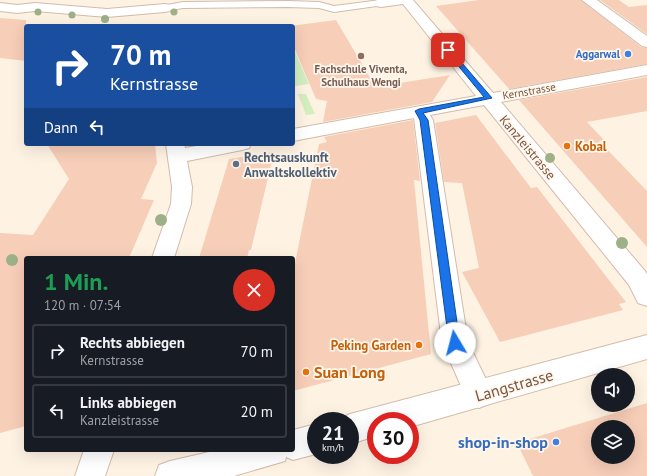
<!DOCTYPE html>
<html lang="de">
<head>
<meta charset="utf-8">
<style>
	:root { --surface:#171b24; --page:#20242c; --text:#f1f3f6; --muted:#9ea1a6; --line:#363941 }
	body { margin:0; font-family:"PT Sans",sans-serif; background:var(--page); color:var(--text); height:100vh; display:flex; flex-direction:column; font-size:15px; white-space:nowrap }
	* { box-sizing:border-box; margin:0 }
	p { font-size:13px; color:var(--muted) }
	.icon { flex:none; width:22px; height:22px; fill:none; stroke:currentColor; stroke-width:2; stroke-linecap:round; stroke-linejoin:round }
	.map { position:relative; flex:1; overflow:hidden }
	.sheet { position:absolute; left:24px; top:256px; width:271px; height:196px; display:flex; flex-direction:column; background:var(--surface); border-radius:4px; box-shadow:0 4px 16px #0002 }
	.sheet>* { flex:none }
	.banner { position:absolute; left:24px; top:24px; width:271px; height:122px; border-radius:4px; box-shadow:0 4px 16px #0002; background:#1a4fa0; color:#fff; overflow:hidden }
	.controls { position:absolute; left:591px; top:368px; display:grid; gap:8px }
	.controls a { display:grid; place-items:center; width:44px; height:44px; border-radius:50%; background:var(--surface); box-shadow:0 4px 16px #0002; font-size:20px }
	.speed { position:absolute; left:307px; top:412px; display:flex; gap:8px; font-size:20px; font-weight:700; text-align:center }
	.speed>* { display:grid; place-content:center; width:52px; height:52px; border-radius:50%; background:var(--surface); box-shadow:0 4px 16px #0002; line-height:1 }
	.speed small { font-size:10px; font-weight:400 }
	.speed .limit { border:6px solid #d22; background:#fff; color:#111 }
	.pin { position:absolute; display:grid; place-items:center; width:34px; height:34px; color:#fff; margin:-17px; border-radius:8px; box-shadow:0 2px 6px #0006 }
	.me { position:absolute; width:44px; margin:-22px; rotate:352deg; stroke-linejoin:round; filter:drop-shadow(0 0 3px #0008) }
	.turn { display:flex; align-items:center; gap:14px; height:84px; padding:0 20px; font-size:18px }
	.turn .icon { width:52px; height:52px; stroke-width:2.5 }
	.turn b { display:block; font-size:28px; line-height:34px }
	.then { display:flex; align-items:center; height:38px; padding:0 20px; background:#0003; gap:8px; font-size:15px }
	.round { display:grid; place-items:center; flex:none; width:42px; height:42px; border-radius:21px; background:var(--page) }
	.headline { display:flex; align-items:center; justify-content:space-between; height:68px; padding:0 20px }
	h1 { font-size:24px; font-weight:700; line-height:30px; color:#1e9e55 }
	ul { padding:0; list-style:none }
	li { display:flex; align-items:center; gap:12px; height:54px; margin:0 8px 6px; padding:0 12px; border:2px solid var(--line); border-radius:4px }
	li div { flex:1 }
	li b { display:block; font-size:15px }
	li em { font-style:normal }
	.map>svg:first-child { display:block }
</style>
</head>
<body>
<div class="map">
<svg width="647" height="476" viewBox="0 0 647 476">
	<rect width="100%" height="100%" fill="#fef3e3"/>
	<g fill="#d4eec0">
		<path d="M293 52H295L309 84 295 86 293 82Z"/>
		<path d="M298 94H306L315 114 306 115Z"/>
	</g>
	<g fill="#f7ceb8" fill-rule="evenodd">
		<path d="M479 0H581L641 47 647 48V64L509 89 436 6Z"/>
		<path d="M600 0H619L629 7 647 5V34Z"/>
		<path d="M0 18 26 20V61L0 58Z"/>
		<path d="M336 20 372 81 378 80 381 86 450 75 432 102 323 122 327 101 316 99 293 45V26H290Z"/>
		<path d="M647 77V111L587 122 604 140 599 141 647 191V247L519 100Z"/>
		<path d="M476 115 531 188 537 187 626 302 619 304 623 310 500 342 462 272 479 268 462 183 444 182 435 123Z"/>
		<path d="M413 120 420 181 414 180 431 354 293 391V273L319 144 327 142 324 137Z"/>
		<path d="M47 144H155L157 163 141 199 154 200 129 258H26V426L0 433V233L33 235 69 179Z"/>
		<path d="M274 152 251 250H249L247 258H199L229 159Z"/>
		<path d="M647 403V476H533L517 443ZM598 427H628V457H598Z"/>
	</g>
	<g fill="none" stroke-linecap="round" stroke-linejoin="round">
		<defs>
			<path id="service" d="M381 0 384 1V5L334 12 319 8 288 7 183 8 165 11 161 8 162 6 183 2 288 1 319 2 334 6Z"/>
			<g id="minor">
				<path d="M377 0H413L493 93 647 65V75L501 102 645 271 647 274V306L638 303 629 285 484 105 430 115 433 120 468 342 493 394 489 404 479 408 469 404 442 343 414 118 293 141V129L476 96 403 4 381 7 376 6 374 3Z"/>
				<path d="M582 0H597L647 36V47L642 46Z"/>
				<path d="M0 3 17 5 35 3 107 9 165 4 170 5 172 8 170 11 165 12 107 17 35 11 17 13 0 11Z"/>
				<path d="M166 144H184L185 148 208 144H251L249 148 242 150 187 161 192 187 191 204 174 258H152L171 204 172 187Z"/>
				<path d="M84 450H114L105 476H75Z"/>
			</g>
			<g id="tertiary">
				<path d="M647 335V359L410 427V421H376V436L350 444V421H339L340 419 350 414Z"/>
				<path d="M316 424V454L293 460 286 457 285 461 234 476H155L159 465 170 461 218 450H293V430Z"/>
			</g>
		</defs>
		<use href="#service" stroke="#d3bbab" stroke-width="2"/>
		<use href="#minor" stroke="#d3bbab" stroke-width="2"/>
		<use href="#tertiary" stroke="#d3bbab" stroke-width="2"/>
		<use href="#service" fill="#fff" fill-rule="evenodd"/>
		<use href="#minor" fill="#fff" fill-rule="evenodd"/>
		<use href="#tertiary" fill="#fff" fill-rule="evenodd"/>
	</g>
	<g fill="#9eb087">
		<circle cx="38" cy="12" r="3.5"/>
		<circle cx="174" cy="12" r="3.5"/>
		<circle cx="72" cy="15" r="3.5"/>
		<circle cx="105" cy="19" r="4"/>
		<circle cx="448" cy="38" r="4"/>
		<circle cx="460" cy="52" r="4"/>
		<circle cx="550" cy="158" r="5"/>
		<circle cx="161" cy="220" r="6"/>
		<circle cx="622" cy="243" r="6"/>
		<circle cx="12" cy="260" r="6"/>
	</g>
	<path fill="#1a73e8" stroke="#114b97" d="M446 49H450L492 98 423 113 428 120 460 343 458 347 455 348 451 347 449 343 420 120 415 111 419 109 484 97 446 51Z"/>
	<g fill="#3f7fe0" stroke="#fff7eb" stroke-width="1.5">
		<circle cx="628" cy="54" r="4"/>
		<circle cx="556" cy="442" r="4"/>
	</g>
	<circle fill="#8d6e63" stroke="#fff7eb" stroke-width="1.5" cx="361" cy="56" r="4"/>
	<g fill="#e8710a" stroke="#fff7eb" stroke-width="1.5">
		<circle cx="567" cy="146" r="4"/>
		<circle cx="419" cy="345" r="4"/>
		<circle cx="306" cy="372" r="4"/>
	</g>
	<circle fill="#5c6f8a" stroke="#fff7eb" stroke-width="1.5" cx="236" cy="164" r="4"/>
	<g text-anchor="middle" stroke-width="3.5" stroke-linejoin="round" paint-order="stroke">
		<g font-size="11" font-weight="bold" fill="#366cbe" stroke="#fff7eb" text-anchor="end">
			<text x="620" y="58">Aggarwal</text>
		</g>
		<g font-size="11" font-weight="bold" fill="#785e54" stroke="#fff7eb">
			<text x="361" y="73">Fachschule Viventa,<tspan x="361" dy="13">Schulhaus Wengi</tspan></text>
		</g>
		<g font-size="11" fill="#795646" stroke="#fff7eb">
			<text transform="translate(529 91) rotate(-10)" y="4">Kernstrasse</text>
		</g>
		<g font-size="13" font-weight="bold" fill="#c56008" stroke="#fff7eb" text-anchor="start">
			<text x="575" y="151">Kobal</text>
			<text x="411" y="350" text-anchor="end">Peking Garden</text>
		</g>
		<g font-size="13" fill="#795646" stroke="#fff7eb">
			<text transform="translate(528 147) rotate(50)" y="5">Kanzleistrasse</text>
		</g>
		<g font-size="13" font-weight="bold" fill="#4e5e75" stroke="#fff7eb" text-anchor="start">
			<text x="244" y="162">Rechtsauskunft<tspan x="244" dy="15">Anwaltskollektiv</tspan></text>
		</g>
		<g font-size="16" font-weight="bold" fill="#c56008" stroke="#fff7eb" text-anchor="start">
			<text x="314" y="378">Suan Long</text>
		</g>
		<g font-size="16" fill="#795646" stroke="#fff7eb">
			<text transform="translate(514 385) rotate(-16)" y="6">Langstrasse</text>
		</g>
		<g font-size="16" font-weight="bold" fill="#366cbe" stroke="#fff7eb" text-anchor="end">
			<text x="548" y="448">shop-in-shop</text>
		</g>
	</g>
</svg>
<div class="controls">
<a><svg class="icon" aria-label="sound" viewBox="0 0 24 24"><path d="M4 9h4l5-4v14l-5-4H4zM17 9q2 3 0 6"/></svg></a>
<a><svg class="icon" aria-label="layers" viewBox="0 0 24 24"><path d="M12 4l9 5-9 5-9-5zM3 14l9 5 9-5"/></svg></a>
</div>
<div class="speed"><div>21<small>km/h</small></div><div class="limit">30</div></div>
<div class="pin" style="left:448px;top:50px;background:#d93025"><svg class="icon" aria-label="arrive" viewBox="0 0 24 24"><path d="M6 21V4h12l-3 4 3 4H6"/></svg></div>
<svg class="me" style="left:455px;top:343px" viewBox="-20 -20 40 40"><circle r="19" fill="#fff"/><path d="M0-13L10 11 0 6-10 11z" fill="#1a73e8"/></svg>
<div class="banner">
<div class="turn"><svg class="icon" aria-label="right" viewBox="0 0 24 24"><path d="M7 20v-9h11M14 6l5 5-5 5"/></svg><div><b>70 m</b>Kernstrasse</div></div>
<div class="then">Dann<svg class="icon" aria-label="left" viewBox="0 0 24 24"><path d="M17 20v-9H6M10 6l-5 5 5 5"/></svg></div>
</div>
<section class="sheet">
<div class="headline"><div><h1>1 Min.</h1><p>120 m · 07:54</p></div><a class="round" style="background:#d93025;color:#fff"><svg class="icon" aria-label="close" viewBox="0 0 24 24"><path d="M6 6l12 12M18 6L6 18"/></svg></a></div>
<ul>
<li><svg class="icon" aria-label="right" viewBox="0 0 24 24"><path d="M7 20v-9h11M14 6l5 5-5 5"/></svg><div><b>Rechts abbiegen</b><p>Kernstrasse</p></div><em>70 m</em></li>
<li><svg class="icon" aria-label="left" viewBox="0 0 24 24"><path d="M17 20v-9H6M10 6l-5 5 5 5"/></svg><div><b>Links abbiegen</b><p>Kanzleistrasse</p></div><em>20 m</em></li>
</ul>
</section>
</div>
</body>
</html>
